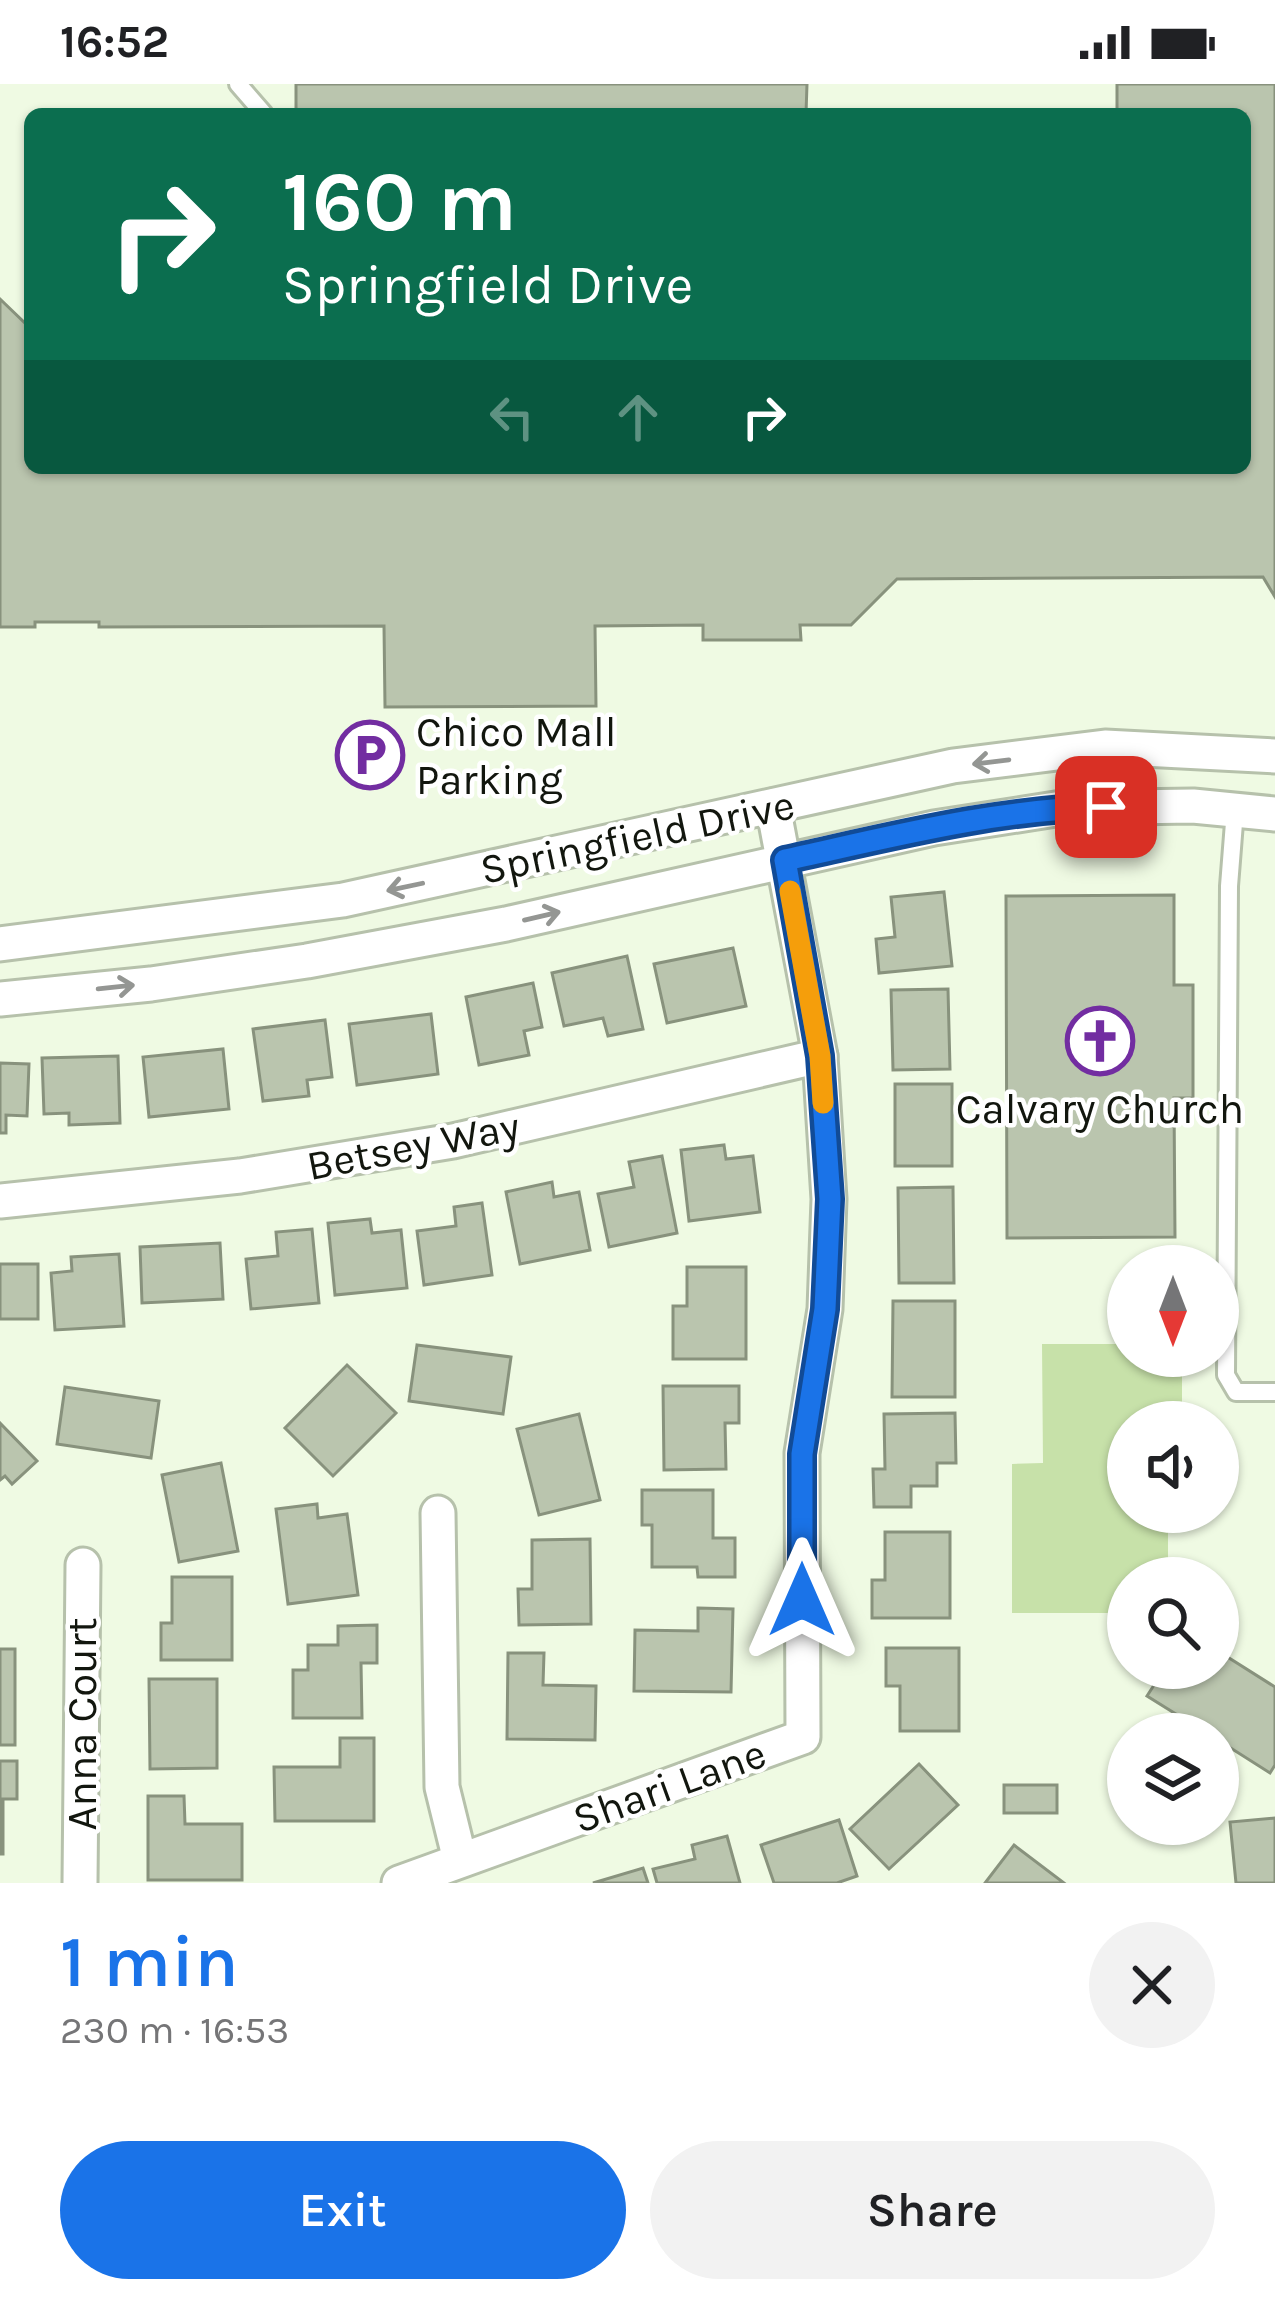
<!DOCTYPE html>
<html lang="en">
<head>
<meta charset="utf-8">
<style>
	:root { --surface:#fff; --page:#f2f2f2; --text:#202124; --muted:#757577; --accent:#1a73e8 }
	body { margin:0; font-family:Karla,sans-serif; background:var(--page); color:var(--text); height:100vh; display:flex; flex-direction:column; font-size:45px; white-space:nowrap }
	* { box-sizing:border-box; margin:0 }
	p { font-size:39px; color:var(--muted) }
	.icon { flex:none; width:66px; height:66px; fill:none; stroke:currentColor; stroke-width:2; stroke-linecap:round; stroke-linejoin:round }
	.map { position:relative; height:1799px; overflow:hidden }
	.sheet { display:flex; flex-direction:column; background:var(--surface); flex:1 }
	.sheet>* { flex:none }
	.banner { position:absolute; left:24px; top:24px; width:1227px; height:366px; border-radius:18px; box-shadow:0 3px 9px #0004; background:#0b6e4f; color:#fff; overflow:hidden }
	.needle { width:78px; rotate:180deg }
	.fabs { position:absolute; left:1107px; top:1161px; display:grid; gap:24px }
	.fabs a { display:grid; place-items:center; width:132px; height:132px; border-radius:50%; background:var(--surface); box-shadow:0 3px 9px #0004; font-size:60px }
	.pin { position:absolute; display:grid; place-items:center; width:102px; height:102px; color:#fff; margin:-51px; border-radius:24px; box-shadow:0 6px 18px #0006 }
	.me { position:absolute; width:132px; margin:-66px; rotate:0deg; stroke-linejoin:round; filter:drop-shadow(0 0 9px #0008) }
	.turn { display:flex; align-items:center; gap:42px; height:252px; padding:0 60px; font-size:54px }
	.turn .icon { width:156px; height:156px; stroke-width:2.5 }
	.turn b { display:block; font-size:84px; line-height:102px }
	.lanes { display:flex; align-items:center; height:114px; padding:0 60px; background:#0003; justify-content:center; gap:60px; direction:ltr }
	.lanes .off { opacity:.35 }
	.round { display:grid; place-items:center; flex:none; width:126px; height:126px; border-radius:63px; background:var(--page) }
	.summary { display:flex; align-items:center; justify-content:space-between; height:204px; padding:0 60px }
	h1 { font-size:72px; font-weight:600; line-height:90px; color:var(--accent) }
	.cta { display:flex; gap:24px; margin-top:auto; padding:24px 60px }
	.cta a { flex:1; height:138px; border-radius:72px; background:var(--accent); color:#fff; font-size:48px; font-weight:600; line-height:138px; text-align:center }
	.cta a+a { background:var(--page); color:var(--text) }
	.status { display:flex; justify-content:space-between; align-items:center; height:84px; padding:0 60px; background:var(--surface); direction:ltr }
	.status svg { height:33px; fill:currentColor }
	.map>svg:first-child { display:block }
</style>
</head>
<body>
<div class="status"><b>16:52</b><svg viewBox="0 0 49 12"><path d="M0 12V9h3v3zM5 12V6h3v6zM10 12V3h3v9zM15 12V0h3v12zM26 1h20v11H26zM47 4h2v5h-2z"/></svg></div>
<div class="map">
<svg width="1275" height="1799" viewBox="0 0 1275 1799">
	<rect width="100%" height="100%" fill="#effae3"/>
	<path fill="#c7e1a9" d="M1042 1260H1128V1272H1182V1338H1128V1428H1168V1494H1128V1529H1012V1380L1043 1379Z"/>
	<g fill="#bac5ae" stroke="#88927d" stroke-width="3">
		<path d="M296 0H807L806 30H296Z"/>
		<path d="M1117 0H1275V513L1263 493 897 495 851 541H800L801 556H703V541L595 542 596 622 385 623 384 542 99 543V538H35V543H0V215L30 244V384H1245V30H1117Z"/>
		<path d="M944 808 952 882 879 889 876 855 895 853 891 813Z"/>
		<path d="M1174 811V901H1193V1014H1174L1175 1153 1007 1154 1006 812Z"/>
		<path d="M733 864 746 922 667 939 654 880Z"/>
		<path d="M627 872 643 945 608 952 603 934 564 942 552 889Z"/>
		<path d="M533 899 542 943 524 947 529 971 479 981 466 913Z"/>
		<path d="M948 905 950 985 893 986 891 906Z"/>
		<path d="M431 930 438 990 357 1001 349 940Z"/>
		<path d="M325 936 332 993 307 996 309 1012 263 1017 253 945Z"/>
		<path d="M223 965 229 1025 149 1033 143 973Z"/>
		<path d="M118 972 120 1039 69 1041V1029L44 1030 42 974Z"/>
		<path d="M0 979 29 980 27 1032 6 1031V1049H0Z"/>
		<rect x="895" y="1000" width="57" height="82"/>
		<path d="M724 1061 726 1075 753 1072 760 1128 689 1137 681 1066Z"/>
		<path d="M662 1072 677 1149 609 1163 598 1110 634 1103 629 1078Z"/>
		<path d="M552 1098 554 1113 579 1108 590 1166 520 1180 506 1108Z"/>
		<path d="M953 1103 954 1199H899L898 1104Z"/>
		<path d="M482 1119 492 1191 424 1201 417 1147 456 1142 454 1123Z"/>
		<path d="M370 1135 372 1149 401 1146 407 1204 335 1211 328 1139Z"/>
		<path d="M312 1145 319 1219 251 1225 246 1175 278 1172 276 1148Z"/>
		<path d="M220 1159 223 1215 142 1219 140 1163Z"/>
		<path d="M119 1170 124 1242 55 1246 51 1189 72 1187 71 1173Z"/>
		<rect x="0" y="1180" width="38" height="55"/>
		<path d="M687 1183H746V1275H673V1222H687Z"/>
		<path d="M893 1217H955V1313H892Z"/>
		<path d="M417 1261 511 1273 503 1330 409 1317Z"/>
		<path d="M347 1281 396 1329 333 1392 285 1344Z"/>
		<path d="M663 1302H739V1339H725L726 1385 664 1386Z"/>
		<path d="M65 1303 159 1317 151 1374 57 1360Z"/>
		<path d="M955 1329 956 1379H937V1402H911V1423H874L873 1385H885L884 1330Z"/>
		<path d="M579 1330 600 1416 539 1431 517 1345Z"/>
		<path d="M0 1339 37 1377 12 1400 5 1392 0 1396Z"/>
		<path d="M221 1379 238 1467 179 1478 162 1391Z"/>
		<path d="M642 1406H713V1454H735V1493H698L697 1483H652V1441H642Z"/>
		<path d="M317 1420 318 1434 347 1430 358 1511 288 1520 276 1425Z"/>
		<path d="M885 1448H950V1534H872V1496H885Z"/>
		<path d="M590 1455 591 1540 519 1541 518 1505H532V1456Z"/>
		<path d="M172 1493H232V1576H161V1539H172Z"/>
		<path d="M698 1524 733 1525 731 1608 634 1607 635 1546 698 1547Z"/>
		<path d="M377 1541V1579H361L362 1634H293V1586H308V1561H338V1542Z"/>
		<path d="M886 1564H959V1647H900V1602H886Z"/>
		<rect x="0" y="1565" width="15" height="96"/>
		<path d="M1218 1567 1275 1603V1681L1270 1689 1218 1656V1650H1208L1147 1612 1165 1584H1218Z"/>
		<path d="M508 1569H544L543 1601 596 1602 595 1656 507 1655Z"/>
		<path d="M149 1595H217V1684L150 1685Z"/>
		<path d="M340 1654H374V1737H275L274 1683H340Z"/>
		<path d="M0 1677H17V1715H3V1770H0Z"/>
		<path d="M919 1680 958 1721 889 1785 850 1745Z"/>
		<rect x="1004" y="1701" width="53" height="28"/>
		<path d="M148 1712H184L185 1740H242V1796H148Z"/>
		<path d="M1275 1734V1799H1236L1230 1738Z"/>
		<path d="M839 1736 857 1792 837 1799H774L761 1761Z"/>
		<path d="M727 1752 740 1799H657L653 1785 695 1775 692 1761Z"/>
		<path d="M1014 1761 1064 1799H985Z"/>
		<path d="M643 1784 648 1799H593Z"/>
	</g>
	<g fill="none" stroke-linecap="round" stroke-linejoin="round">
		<defs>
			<g id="lane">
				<path d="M238 0 264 30"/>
				<path d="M1235 726 1229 802 1226 1291 1236 1308H1275"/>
			</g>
			<g id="street">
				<path d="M0 860 343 816 953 682 1105 663 1275 672"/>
				<path d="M0 915 151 900 307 877 506 840 934 744 1062 724 1193 722 1275 730"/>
				<path d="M0 1117 240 1092 453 1057 820 972"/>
				<path d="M438 1429 442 1703 460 1776"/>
				<path d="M80 1799 83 1481"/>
				<path d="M399 1799 803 1653 802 1369 825 1225 829 1115 820 972 773 722"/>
			</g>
		</defs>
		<use href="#lane" stroke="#b6c1ab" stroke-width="22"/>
		<use href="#street" stroke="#b6c1ab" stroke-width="39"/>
		<use href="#lane" stroke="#fff" stroke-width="16"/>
		<use href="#street" stroke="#fff" stroke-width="33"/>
	</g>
	<defs><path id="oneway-shaft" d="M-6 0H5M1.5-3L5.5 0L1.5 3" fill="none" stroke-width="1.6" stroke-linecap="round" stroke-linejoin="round" transform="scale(3)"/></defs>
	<g stroke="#949693">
		<use href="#oneway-shaft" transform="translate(991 678) rotate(173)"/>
		<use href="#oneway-shaft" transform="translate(405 803) rotate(168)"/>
		<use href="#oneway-shaft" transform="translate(542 832) rotate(-13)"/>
		<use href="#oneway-shaft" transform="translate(116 903) rotate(-6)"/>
	</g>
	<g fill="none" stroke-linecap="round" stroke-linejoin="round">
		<defs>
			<path id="route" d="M802 1516V1370L825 1225 830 1115 820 972 785 776C890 753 997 725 1106 723"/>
		</defs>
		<use href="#route" stroke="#114b97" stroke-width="30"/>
		<use href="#route" stroke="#1a73e8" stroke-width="21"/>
		<path stroke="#f59e0b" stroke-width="21" d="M790 807 820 972 823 1019"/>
	</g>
	<defs>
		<symbol id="parking-ring" viewBox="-11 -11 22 22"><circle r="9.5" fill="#fff" stroke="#722da1" stroke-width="1.5"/><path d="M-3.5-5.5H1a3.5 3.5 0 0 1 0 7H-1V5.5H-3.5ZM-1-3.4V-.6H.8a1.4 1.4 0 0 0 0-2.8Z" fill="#722da1"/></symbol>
		<symbol id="church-ring" viewBox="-11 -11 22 22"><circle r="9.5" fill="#fff" stroke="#722da1" stroke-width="1.5"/><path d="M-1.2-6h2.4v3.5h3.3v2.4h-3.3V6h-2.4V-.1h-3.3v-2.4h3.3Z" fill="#722da1"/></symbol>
	</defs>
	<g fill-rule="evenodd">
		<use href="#parking-ring" x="332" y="633" width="76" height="76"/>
		<use href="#church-ring" x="1062" y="919" width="76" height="76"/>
	</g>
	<g text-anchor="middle" stroke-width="9" stroke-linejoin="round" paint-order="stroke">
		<g font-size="42" fill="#12160e" stroke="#fff" text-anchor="start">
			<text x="416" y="662">Chico Mall<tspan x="416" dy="48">Parking</tspan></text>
			<text x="1100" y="1039" text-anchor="middle">Calvary Church</text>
		</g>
		<g font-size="42" fill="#12160e" stroke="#fff">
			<text transform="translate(637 752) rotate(-12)" y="15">Springfield Drive</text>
			<text transform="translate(413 1061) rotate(-11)" y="15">Betsey Way</text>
			<text transform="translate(81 1640) rotate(-90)" y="15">Anna Court</text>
			<text transform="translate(669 1701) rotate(-20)" y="15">Shari Lane</text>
		</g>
	</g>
</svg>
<div class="fabs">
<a><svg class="needle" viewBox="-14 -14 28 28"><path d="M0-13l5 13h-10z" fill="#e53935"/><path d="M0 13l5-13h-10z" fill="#757577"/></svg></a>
<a><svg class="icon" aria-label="sound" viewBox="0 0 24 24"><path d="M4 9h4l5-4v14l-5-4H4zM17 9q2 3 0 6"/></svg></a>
<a><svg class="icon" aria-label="search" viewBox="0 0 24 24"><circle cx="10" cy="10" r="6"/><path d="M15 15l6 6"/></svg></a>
<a><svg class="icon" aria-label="layers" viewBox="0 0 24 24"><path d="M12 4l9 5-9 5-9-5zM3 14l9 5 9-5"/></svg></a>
</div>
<div class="pin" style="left:1106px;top:723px;background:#d93025"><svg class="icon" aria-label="arrive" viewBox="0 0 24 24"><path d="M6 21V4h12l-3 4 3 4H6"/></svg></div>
<svg class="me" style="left:802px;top:1516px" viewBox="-20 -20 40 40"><path d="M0-17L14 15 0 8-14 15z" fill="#1a73e8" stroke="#fff" stroke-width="4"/></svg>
<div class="banner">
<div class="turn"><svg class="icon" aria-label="right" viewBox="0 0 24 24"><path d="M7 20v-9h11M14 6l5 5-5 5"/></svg><div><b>160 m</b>Springfield Drive</div></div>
<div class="lanes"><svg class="icon off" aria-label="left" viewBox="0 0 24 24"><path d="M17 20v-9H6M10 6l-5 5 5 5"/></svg><svg class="icon off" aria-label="ahead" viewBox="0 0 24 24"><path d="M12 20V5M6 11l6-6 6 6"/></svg><svg class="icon" aria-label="right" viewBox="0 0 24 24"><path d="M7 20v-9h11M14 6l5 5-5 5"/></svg></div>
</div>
</div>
<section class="sheet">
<div class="summary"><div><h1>1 min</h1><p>230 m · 16:53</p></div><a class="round"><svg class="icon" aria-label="close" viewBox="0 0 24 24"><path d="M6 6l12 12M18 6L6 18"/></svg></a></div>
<div class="cta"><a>Exit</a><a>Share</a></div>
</section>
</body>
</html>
